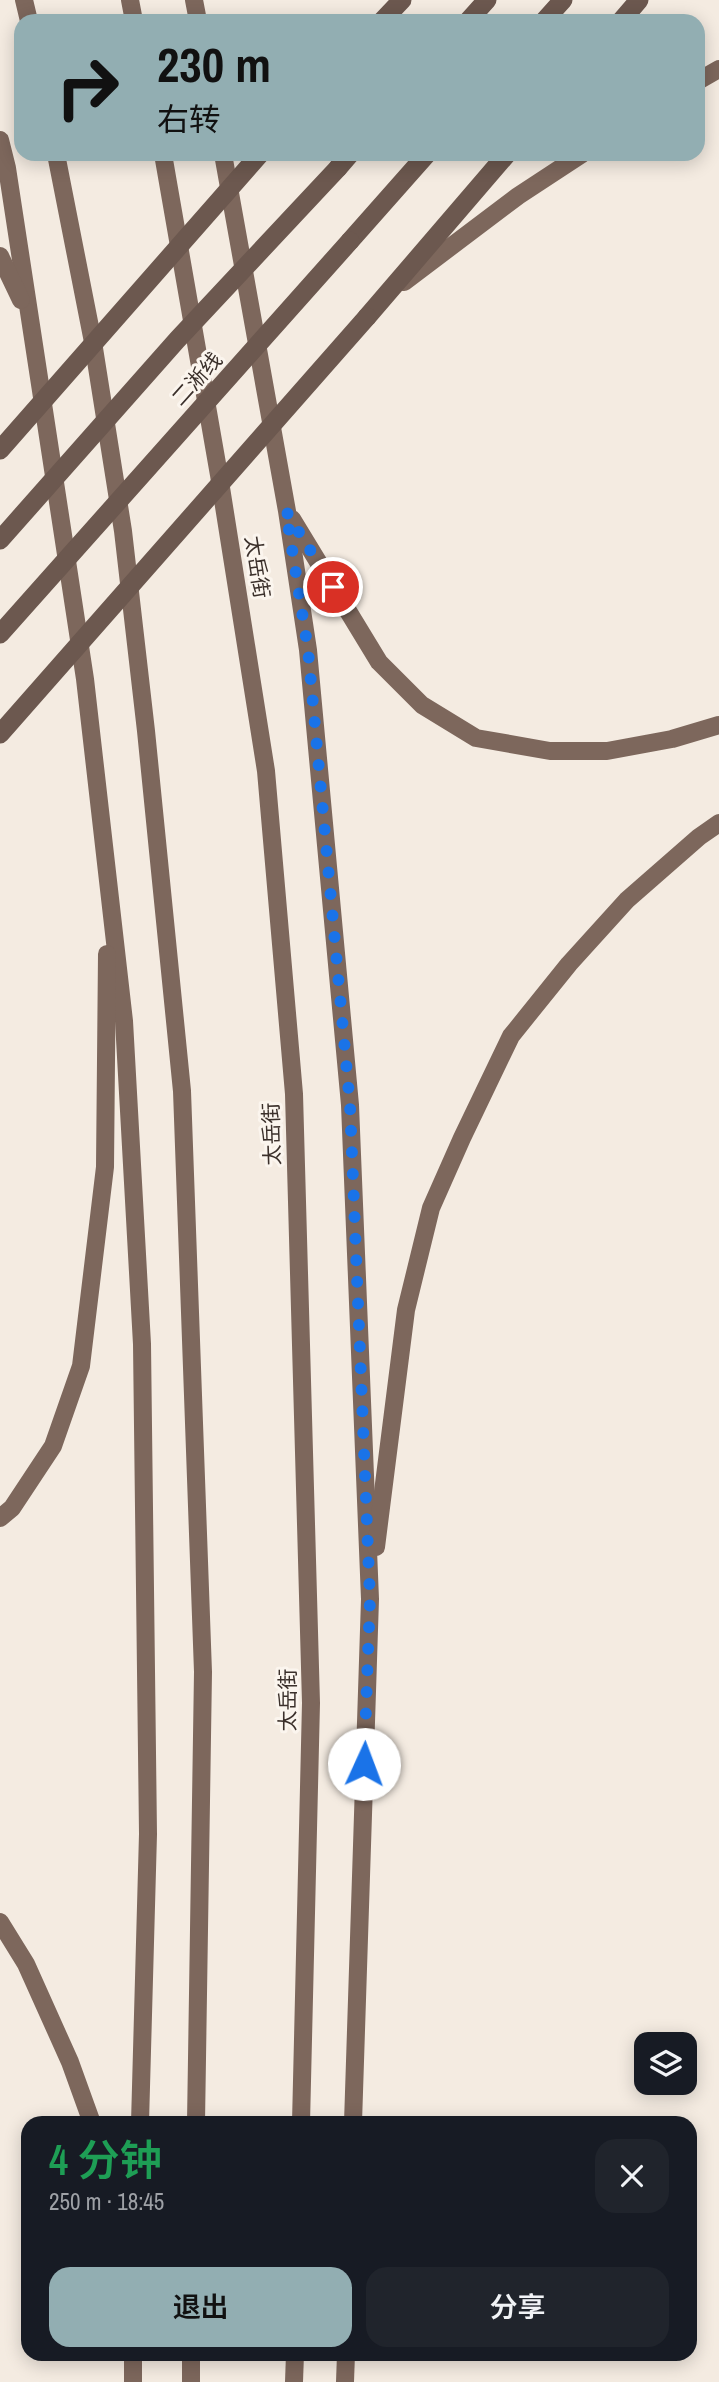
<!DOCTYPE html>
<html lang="zh">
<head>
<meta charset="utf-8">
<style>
	:root { --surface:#171b24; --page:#20242c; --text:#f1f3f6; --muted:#9ea1a6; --accent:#92aeb2 }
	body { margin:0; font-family:"Archivo Narrow","Noto Sans SC",sans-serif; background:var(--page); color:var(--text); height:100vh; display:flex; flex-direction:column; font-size:26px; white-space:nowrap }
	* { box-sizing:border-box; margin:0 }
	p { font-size:23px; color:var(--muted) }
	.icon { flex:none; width:38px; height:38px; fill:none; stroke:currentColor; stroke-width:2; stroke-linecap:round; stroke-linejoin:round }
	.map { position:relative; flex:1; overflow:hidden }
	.drawer { position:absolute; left:21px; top:2116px; width:676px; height:245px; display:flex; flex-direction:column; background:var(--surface); border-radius:21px; box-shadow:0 4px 18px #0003 }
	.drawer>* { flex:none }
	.banner { position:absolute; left:14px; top:14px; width:691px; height:147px; border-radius:21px; box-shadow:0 4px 18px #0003; background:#92aeb2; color:#111; overflow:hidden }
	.fabs { position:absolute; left:634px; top:2032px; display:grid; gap:14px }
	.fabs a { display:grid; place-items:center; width:63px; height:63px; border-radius:14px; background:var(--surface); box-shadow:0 4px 18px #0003; font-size:35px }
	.pin { position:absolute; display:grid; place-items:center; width:60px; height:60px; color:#fff; margin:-30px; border:4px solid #fff; border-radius:50%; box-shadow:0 2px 7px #0007 }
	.me { position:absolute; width:77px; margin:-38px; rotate:2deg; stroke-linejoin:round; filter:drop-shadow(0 0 5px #0008) }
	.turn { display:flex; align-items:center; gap:24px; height:147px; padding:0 28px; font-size:32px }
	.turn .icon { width:91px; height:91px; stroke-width:2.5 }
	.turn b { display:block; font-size:49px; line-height:60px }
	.round { display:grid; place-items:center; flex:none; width:74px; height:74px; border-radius:21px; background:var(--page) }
	.summary { display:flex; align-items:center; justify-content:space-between; height:119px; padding:0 28px }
	h1 { font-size:42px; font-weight:600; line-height:52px; color:#1e9e55 }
	.action { display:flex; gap:14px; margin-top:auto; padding:14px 28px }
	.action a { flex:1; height:80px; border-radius:21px; background:var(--accent); color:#111; font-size:28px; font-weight:600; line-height:80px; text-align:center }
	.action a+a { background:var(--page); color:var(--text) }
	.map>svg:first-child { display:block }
</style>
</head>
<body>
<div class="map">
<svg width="719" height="2382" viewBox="0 0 719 2382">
	<rect width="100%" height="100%" fill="#f4ebe1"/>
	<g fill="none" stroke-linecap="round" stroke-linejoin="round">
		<g stroke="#7d675c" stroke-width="18">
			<path d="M24 0 29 21"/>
			<path d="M130 0 134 21"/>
			<path d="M194 0 198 21"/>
			<path d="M698 81 719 69"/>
			<path d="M0 140 7 168 85 679 124 1021 142 1344 148 1834 140 2123"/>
			<path d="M56 154 93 342 123 531 146 731 182 1091 203 1672 196 2123"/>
			<path d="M163 154 219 475 266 771 294 1094 311 1703 301 2123"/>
			<path d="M223 154 287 511 308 650 350 1105 370 1599 353 2123"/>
			<path d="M0 256 21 300"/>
			<path d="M404 282 518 196 582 154"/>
			<path d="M292 519 379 662 422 705 476 738 550 751H607L672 739 719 725"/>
			<path d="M0 1518 12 1508 53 1446 81 1366 105 1167 107 954"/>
			<path d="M376 1547 406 1310 431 1208 462 1138 511 1036 569 964 627 900 699 837 719 823"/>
			<path d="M0 1922 26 1964 70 2062 92 2123"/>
			<path d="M133 2382V2354"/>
			<path d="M191 2382V2354"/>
			<path d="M294 2382 295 2354"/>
			<path d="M345 2382 346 2354"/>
		</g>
		<g stroke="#6c584f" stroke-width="19">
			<path d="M382 21 402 0"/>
			<path d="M468 21 487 0"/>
			<path d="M544 21 563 0"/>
			<path d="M621 21 639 0"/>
			<path d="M338 168 350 154"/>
			<path d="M350 241 427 154"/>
			<path d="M367 317 507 154"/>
		</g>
		<g stroke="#6c584f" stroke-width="19">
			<path d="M0 450 260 154"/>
			<path d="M0 540 177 340 338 168"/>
			<path d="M0 634 350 241"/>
			<path d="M0 734 367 317"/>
		</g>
	</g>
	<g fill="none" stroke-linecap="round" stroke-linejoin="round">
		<path stroke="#1a73e8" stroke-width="12" stroke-dasharray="0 21.6" d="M333 587 286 511 308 650 350 1105 370 1599 364 1764"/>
	</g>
	<g text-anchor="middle" stroke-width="6" stroke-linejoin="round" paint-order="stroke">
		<g font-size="21" fill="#3b302b" stroke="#fbf5ee">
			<text transform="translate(197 379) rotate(-48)" y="7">二淅线</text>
			<text transform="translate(257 567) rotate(81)" y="7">太岳街</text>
			<text transform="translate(272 1134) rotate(-92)" y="7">太岳街</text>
			<text transform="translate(288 1700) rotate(-90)" y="7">太岳街</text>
		</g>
	</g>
</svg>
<div class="fabs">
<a><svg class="icon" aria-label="layers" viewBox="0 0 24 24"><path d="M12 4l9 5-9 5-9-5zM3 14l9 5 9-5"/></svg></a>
</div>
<div class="pin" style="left:333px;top:587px;background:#d93025"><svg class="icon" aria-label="arrive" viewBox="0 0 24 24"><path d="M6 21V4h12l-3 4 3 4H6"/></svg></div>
<svg class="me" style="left:364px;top:1764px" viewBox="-20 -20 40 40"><circle r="19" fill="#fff"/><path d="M0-13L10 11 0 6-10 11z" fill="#1a73e8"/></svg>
<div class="banner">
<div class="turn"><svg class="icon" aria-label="right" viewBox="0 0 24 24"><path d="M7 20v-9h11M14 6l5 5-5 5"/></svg><div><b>230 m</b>右转</div></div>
</div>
<section class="drawer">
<div class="summary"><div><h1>4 分钟</h1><p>250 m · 18:45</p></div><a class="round"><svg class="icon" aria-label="close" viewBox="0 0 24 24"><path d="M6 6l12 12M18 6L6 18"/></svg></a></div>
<div class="action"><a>退出</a><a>分享</a></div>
</section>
</div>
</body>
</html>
